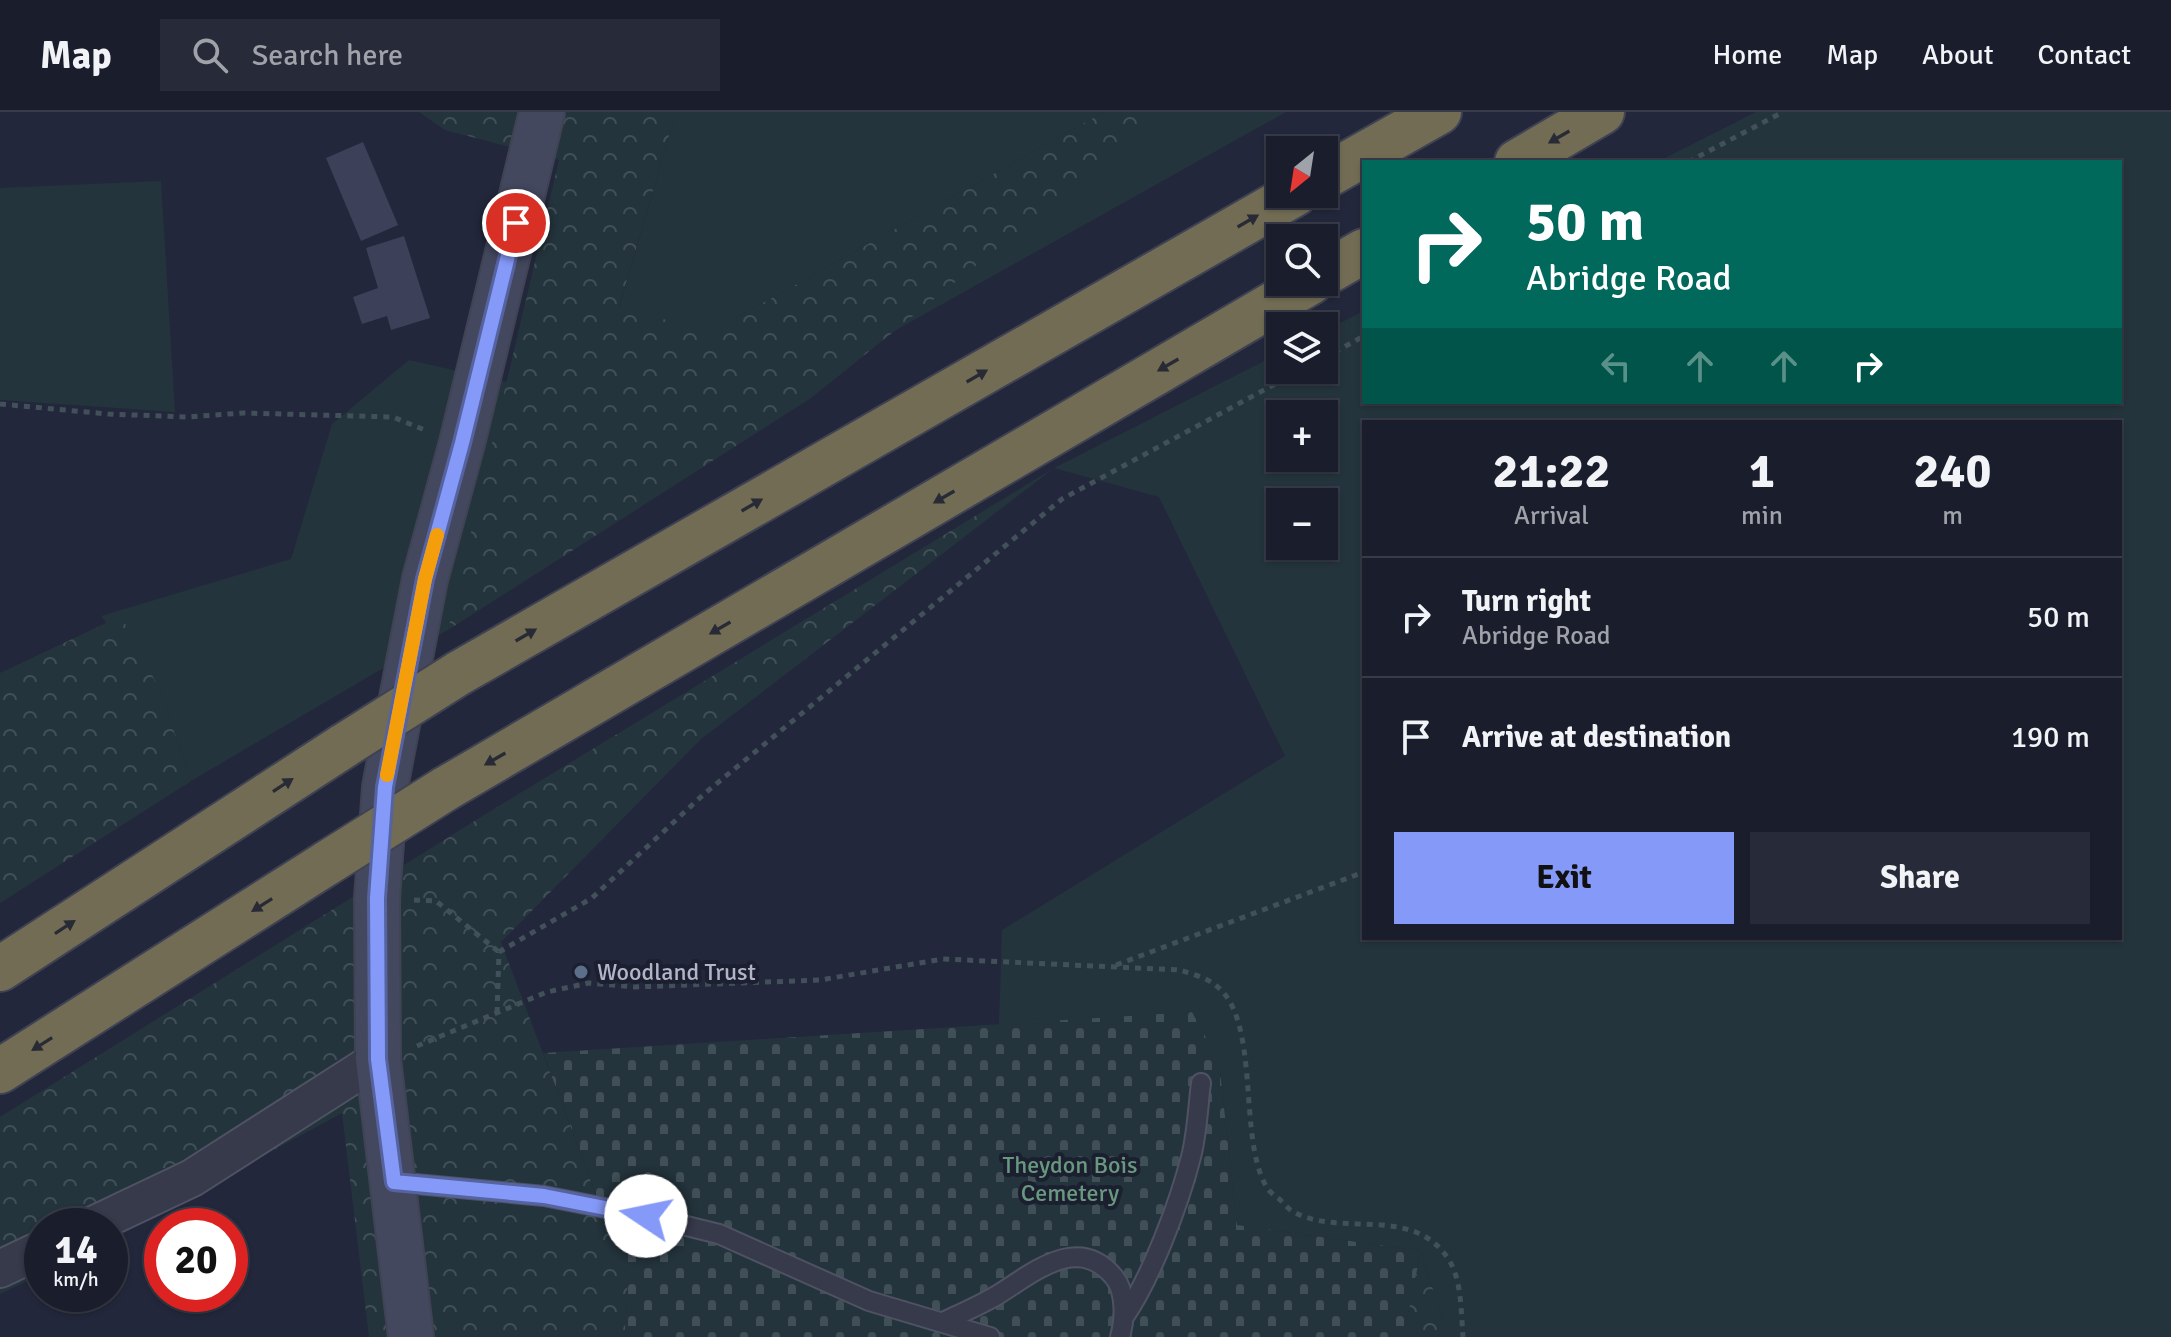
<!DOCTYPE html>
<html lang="en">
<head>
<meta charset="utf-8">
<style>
	:root { --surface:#1a1d2c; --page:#272a38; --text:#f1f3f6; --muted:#9fa2a9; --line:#383b48; --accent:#8599f8 }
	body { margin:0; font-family:Signika,sans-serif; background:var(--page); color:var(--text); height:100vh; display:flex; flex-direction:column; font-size:30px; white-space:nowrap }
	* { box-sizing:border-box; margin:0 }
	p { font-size:26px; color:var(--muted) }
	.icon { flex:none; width:44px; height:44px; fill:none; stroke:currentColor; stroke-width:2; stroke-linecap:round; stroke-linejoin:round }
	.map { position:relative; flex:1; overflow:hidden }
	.details { position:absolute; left:1362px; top:308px; width:760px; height:520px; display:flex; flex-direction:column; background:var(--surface); border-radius:0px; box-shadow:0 2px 6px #0004,0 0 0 2px var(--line) }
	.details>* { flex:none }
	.guide { position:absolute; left:1362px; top:48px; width:760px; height:244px; border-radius:0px; box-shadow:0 2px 6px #0004,0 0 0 2px var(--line); background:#00695c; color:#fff; overflow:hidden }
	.needle { width:52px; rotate:210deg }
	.buttons { position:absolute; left:1266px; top:24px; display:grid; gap:16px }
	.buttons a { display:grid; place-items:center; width:72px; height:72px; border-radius:0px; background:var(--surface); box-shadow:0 2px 6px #0004,0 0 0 2px var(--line); font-size:40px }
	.speed { position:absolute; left:24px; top:1096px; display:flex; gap:16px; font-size:40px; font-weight:700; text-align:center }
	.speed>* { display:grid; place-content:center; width:104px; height:104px; border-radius:50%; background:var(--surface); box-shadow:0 2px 6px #0004,0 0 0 2px var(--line); line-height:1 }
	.speed small { font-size:20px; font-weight:400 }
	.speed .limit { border:12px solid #d22; background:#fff; color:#111 }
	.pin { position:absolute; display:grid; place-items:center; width:68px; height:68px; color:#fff; margin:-34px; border:4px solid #fff; border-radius:50%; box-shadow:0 2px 8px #0007 }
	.me { position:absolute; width:88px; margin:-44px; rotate:281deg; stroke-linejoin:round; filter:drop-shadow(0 0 6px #0008) }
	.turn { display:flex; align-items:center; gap:28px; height:168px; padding:0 32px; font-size:36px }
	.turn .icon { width:104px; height:104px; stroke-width:2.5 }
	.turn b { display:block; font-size:56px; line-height:68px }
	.lanes { display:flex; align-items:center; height:76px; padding:0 32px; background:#0003; justify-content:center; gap:40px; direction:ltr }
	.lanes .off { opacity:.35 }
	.eta { display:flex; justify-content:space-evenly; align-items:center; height:136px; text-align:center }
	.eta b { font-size:48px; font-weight:800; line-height:56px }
	.primary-button { display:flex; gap:16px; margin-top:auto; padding:16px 32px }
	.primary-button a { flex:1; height:92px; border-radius:0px; background:var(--accent); color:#111; font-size:32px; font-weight:800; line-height:92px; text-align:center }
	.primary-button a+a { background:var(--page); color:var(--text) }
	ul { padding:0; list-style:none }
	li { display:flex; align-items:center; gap:24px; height:120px; padding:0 32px; border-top:2px solid var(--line) }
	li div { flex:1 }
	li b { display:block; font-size:30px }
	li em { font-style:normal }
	header { display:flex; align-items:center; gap:48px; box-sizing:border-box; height:112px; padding:0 40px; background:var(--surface); border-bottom:2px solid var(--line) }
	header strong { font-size:38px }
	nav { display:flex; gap:44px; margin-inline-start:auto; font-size:28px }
	.search { width:560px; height:72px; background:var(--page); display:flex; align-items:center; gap:20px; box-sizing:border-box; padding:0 28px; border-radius:0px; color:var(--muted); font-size:30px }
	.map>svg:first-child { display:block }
</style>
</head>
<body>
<header>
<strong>Map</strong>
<div class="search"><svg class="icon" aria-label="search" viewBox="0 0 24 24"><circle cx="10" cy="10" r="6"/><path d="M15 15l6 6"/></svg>Search here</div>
<nav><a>Home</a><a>Map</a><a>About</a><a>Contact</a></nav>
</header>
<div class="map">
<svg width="2171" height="1225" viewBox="0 0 2171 1225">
	<defs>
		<pattern id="forest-crowns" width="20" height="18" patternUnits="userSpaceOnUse" patternTransform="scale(2)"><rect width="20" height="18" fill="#24343c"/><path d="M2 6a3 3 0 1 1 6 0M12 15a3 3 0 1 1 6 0" fill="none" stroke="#414f57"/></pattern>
		<pattern id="cemetery-stones" width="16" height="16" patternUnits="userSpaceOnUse" patternTransform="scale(2)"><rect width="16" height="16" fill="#24343c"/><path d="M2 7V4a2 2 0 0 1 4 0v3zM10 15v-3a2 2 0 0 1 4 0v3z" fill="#414f57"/></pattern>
	</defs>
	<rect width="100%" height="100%" fill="#22273b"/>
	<g fill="#24343c" fill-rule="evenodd">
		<path d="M676 0H1104L711 220 619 196Z"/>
		<path d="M1166 0H1286L889 222Z"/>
		<path d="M1756 0H2171V1225H1444V1213L1421 1139 1237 1113 1219 950 999 912 1002 818 1285 644 1159 385 1054 356 1280 241V258H1324V219L1364 199V290H2120V50H1657ZM1280 302H1324V346H1280ZM1364 310H2120V826H1364ZM1280 390H1324V434H1280Z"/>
		<path d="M161 69 175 300 0 288V76Z"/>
		<path d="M409 248 511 271 448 518 191 669 160 578 101 504 291 447 332 312Z"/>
	</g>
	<g fill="url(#forest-crowns)">
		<path d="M419 0H676L619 195 711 220 1104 0H1167L811 286 448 518 559 48 445 18Z"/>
		<path d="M1054 356 701 627 501 830 628 1168 625 1225H369L342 1001 110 1127V1114H42V1162L0 1182V1005L481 705Z"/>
		<path d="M121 504 160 578 191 669 0 791V561Z"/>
		<path d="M1421 1139 1444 1213V1225H1403Z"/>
	</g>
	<path fill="url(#cemetery-stones)" d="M1192 900 1219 950 1237 1113 1421 1139 1403 1225H625L628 1168 543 941Z"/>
	<g fill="#3c4159">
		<path d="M363 30 398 113 361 129 326 46Z"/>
		<path d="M404 124 430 206 391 218 387 204 362 212 353 185 378 176 366 136Z"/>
	</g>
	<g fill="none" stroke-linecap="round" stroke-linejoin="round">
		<defs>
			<g id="lane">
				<path d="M394 1070 544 1084 646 1104 719 1122 869 1189 990 1225"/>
				<path d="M1124 1205C1151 1166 1179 1092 1191 1045 1197 1022 1198 995 1201 971"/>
				<path d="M943 1210C960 1202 978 1194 994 1185 1031 1163 1077 1120 1114 1165 1126 1179 1125 1208 1120 1225"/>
			</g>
			<g id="street">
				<path d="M91 1114 192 1066 378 947"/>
				<path d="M0 1157 42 1137"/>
			</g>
			<path id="secondary" d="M411 1225 378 947 377 786 385 675 425 467 462 331 542 0"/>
			<g id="highway">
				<path d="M1517 50 1602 0"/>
				<path d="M1324 65 1439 0"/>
				<path d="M1324 162 1364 139"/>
				<path d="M459 561 1295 82"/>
				<path d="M445 677 1311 170"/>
				<path d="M0 857 345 633"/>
				<path d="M0 959 327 751"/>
			</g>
		</defs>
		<use href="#lane" stroke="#4e5263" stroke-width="22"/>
		<use href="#street" stroke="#4e5263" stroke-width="40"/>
		<use href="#secondary" stroke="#3f4354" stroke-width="48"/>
		<use href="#highway" stroke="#3e4253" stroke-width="48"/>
		<g stroke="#425159" stroke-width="5" stroke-dasharray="6 6" stroke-linecap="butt">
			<path d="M1688 50 1783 0"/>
			<path d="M1324 246 1364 224"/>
			<path d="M0 292 108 302 187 305 243 301 393 305 427 319"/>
			<path d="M414 788 436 789 499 840"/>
			<path d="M499 840 592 786 704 682 1062 387 1301 258"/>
			<path d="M1116 853 1364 760"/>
			<path d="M497 901 499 840"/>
			<path d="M417 934 547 880 589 871 635 875 820 868 943 847 1180 858C1191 862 1205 865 1214 872 1262 905 1237 1023 1266 1074 1268 1079 1274 1083 1278 1086 1283 1090 1287 1096 1292 1099 1340 1127 1413 1091 1449 1148 1462 1169 1461 1201 1463 1225"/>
		</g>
		<use href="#lane" stroke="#363a4b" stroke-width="18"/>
		<use href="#street" stroke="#363a4b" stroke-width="36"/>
		<use href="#secondary" stroke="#44485e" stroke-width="44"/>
		<use href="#highway" stroke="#716c53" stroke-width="44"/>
		<defs>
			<g id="highway-bridge">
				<path d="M345 633 459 561"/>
				<path d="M327 751 445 677"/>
			</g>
		</defs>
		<use href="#highway-bridge" stroke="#3e4253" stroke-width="48" stroke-linecap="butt"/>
		<use href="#highway-bridge" stroke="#716c53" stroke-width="44"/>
	</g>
	<defs><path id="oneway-solid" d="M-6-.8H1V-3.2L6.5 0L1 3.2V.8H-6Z" transform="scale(2)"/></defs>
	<g fill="#282b35">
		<use href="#oneway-solid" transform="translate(1559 25) rotate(150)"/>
		<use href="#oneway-solid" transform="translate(1248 109) rotate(-30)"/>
		<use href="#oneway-solid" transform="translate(1168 253) rotate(150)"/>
		<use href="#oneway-solid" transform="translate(977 264) rotate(-30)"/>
		<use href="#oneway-solid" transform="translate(944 385) rotate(150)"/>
		<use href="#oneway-solid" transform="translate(752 393) rotate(-30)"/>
		<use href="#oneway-solid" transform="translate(720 516) rotate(150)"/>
		<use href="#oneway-solid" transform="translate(526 523) rotate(-30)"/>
		<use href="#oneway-solid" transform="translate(495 647) rotate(150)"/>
		<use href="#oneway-solid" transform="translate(283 673) rotate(-33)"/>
		<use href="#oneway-solid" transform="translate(262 793) rotate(148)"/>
		<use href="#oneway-solid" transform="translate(65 815) rotate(-33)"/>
		<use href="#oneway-solid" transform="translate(42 932) rotate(148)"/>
	</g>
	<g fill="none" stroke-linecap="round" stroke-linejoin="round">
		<defs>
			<path id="route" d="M516 111 462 331 425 467 385 675 377 786 378 947 394 1070 544 1084 646 1104"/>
		</defs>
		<use href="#route" stroke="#5663a1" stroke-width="20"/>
		<use href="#route" stroke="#8599f8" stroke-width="14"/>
		<path stroke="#f59e0b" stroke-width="14" d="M387 663 425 467 437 423"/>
	</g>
	<circle fill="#5c6f8a" stroke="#1b1f30" stroke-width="3" cx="581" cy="860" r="8"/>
	<g text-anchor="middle" stroke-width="8" stroke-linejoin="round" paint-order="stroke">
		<g font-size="24" fill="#b1b5c7" stroke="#1b1f30" text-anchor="start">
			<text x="597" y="868">Woodland Trust</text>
		</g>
		<g font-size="24" fill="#68987d" stroke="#1b1f30">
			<text x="1070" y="1061">Theydon Bois<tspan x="1070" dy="28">Cemetery</tspan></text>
		</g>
	</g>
</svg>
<div class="buttons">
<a><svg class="needle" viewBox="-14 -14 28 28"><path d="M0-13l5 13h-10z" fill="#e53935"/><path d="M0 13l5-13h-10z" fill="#9fa2a9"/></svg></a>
<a><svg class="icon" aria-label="search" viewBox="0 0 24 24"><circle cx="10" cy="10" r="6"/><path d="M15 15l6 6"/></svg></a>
<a><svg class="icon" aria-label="layers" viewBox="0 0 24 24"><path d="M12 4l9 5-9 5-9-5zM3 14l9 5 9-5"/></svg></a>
<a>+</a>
<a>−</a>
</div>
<div class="speed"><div>14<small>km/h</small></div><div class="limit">20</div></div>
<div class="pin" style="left:516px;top:111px;background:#d93025"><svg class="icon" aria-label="arrive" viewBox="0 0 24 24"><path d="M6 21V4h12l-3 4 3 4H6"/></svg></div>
<svg class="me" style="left:646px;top:1104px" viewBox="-20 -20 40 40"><circle r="19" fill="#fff"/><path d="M0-13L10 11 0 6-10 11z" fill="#8599f8"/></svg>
<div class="guide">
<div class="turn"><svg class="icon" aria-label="right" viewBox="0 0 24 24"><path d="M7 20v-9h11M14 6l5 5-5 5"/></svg><div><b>50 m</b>Abridge Road</div></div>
<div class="lanes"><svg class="icon off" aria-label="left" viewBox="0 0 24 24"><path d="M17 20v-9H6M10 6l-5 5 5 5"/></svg><svg class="icon off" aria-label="ahead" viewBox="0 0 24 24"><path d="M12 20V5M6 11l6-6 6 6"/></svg><svg class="icon off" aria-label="ahead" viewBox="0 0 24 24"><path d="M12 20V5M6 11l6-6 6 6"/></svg><svg class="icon" aria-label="right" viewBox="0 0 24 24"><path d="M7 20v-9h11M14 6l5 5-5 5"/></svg></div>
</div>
<section class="details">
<div class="eta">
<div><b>21:22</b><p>Arrival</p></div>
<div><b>1</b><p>min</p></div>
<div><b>240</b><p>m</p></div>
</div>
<ul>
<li><svg class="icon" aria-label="right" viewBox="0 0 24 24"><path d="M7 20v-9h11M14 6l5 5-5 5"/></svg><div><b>Turn right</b><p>Abridge Road</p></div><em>50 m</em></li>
<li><svg class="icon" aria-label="arrive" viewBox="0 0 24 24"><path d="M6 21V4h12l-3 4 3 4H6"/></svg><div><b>Arrive at destination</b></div><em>190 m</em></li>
</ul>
<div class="primary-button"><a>Exit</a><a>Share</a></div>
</section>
</div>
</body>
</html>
